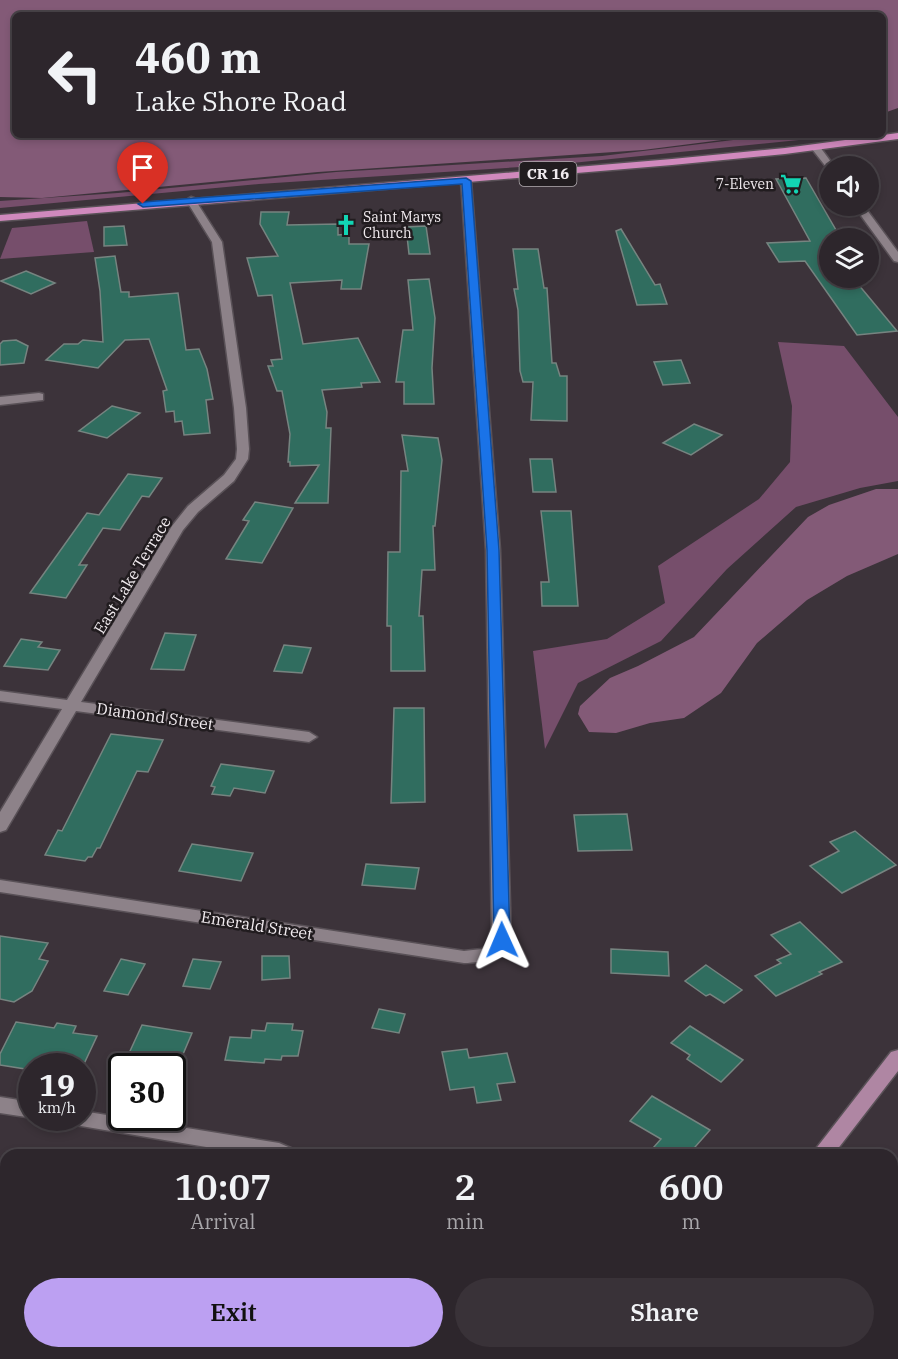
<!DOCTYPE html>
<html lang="en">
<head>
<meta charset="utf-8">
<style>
	:root { --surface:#2d262c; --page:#393238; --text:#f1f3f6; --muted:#a7a5a9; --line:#484348; --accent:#bca0f2 }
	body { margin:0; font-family:"IBM Plex Serif",serif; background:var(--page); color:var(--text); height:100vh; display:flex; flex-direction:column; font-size:22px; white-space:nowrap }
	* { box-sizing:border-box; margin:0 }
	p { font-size:20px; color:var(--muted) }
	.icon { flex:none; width:33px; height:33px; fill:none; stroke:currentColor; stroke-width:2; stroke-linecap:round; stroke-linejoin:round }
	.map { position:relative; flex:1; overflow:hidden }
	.sheet { position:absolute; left:0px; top:1149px; width:898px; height:210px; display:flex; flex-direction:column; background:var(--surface); border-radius:18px 18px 0 0; box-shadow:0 3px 9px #0003,0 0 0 2px var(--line) }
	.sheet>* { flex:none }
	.banner { position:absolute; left:12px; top:12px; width:874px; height:126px; border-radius:9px; box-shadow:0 3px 9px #0003,0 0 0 2px var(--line); background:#2d262c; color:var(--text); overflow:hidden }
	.controls { position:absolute; left:819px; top:156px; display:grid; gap:12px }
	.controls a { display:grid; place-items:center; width:60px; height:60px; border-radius:50%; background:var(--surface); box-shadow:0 3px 9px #0003,0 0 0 2px var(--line); font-size:30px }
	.speed { position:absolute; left:18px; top:1053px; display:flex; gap:12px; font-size:30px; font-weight:700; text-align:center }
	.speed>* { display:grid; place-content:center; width:78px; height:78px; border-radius:50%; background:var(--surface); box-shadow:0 3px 9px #0003,0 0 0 2px var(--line); line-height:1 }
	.speed small { font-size:15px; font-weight:400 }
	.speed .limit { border:3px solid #111; border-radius:9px; background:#fff; color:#111 }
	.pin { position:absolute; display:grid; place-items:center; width:51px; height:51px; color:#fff; margin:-62px -26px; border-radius:50% 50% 50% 0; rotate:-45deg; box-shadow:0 0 6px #0007 }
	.pin .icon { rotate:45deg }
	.me { position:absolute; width:66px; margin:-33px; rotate:359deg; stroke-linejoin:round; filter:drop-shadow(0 0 4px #0008) }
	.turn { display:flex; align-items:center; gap:21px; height:126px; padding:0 24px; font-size:27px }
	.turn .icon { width:78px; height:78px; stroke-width:2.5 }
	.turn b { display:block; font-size:42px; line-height:51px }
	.eta { display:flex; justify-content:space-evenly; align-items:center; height:102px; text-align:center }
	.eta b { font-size:36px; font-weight:600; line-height:42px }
	.primary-button { display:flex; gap:12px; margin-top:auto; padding:12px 24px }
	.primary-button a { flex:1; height:69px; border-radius:36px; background:var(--accent); color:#111; font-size:24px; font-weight:600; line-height:69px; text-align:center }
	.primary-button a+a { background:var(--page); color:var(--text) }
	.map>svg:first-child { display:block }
</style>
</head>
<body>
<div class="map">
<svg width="898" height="1359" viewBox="0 0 898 1359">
	<rect width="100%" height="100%" fill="#3c333a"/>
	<g fill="#764e6b">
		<path d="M775 135H848L552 165 259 184 0 208V201L118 193 336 172 602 156Z"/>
		<path d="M87 221 94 252 0 259 12 228Z"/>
		<path d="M778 342 844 346 898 417V481L860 488 796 507 727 569 661 641 578 683 545 749 533 651 607 639 665 603 658 566 759 499 790 462 792 406Z"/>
	</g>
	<g fill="#835a77">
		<path d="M0 0H898V108L884 113V15H15V135H761L643 150 318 172 42 198 0 197Z"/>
		<path d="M876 489H898V554L847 576 807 600 757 643 721 693 684 718 650 723 616 733 589 732 578 714 580 706 610 678 638 666 694 637 808 517 829 505Z"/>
	</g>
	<g fill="#306d5f" stroke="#768480" stroke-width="1.5">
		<path d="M806 178 840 237H830V278H853L897 331 857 335 805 261 779 262 767 243 810 241 776 179Z"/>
		<path d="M261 212H289L287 225 338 224V235L349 234V244H369L361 289H341L342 280 290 283 303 344 358 338 380 382 361 383 362 387 322 390 327 412 326 428H331L328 503H295L319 465 290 466V462H288L290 434 282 391H277L268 366H273L271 360 282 359 272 295 258 296 247 258 278 256 260 224Z"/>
		<path d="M124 226 127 245 104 246V227Z"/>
		<path d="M426 226 430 254H409L406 227Z"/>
		<path d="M621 229 655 285 660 284 667 304 637 305 616 231Z"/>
		<path d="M513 249H538L544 288H547L552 363H556L560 376H567V421L531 420 533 382H523L520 371 518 310 514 289H518Z"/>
		<path d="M115 256 121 292H129V297L178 293 186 350 199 349 207 369 213 399 206 400 210 433 184 435 182 421 175 422 174 411 166 412 163 391 167 390 149 339 125 340 98 368 46 360 64 344H78L83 340 103 342 100 291 95 258Z"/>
		<path d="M26 271 55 283 31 294 1 281Z"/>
		<path d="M429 279 435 318 432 368 434 404H404V382H396L403 330H413L408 280Z"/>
		<path d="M16 340 28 346 24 363 0 365V344L3 341Z"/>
		<path d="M681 360 690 383 663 385 654 362Z"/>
		<path d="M112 406 140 413 107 438 79 431Z"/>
		<path d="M694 424 722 435 691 455 663 443Z"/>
		<path d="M402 435 438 438 442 460 435 526H433L435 570H422L419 616H423L425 671H391V626H387L388 552H400L401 471H408Z"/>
		<path d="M530 459H552L556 492H533Z"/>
		<path d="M128 474 162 478 149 497 142 496 120 530 103 528 79 565H87L66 598 30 593 87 513 99 515Z"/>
		<path d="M255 502 293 508 262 563 226 559 249 521 243 520Z"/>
		<path d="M541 511H571L578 606H542L541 582H549Z"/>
		<path d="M165 633 196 635 184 670 151 669Z"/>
		<path d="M21 639 42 642 38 647 60 650 48 670 4 666Z"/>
		<path d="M284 645 311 648 302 673 274 671Z"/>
		<path d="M394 708H424L425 802 391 803Z"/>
		<path d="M111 734 163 740 148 772 137 771 100 848H97L92 857H88L85 861 45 855 58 830 62 831Z"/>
		<path d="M221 764 274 771 265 793 234 788 230 796 212 794 215 787 211 786Z"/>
		<path d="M627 814 632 850 578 851 574 815Z"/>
		<path d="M855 831 896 865 842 893 810 866 839 851 830 842Z"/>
		<path d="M192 844 253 853 241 881 179 871Z"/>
		<path d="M366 864 419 868 415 889 362 885Z"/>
		<path d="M800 922 842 962 819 972 822 974 776 996 755 976 781 963 777 960 791 954 771 935Z"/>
		<path d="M0 936 48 943 39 959 48 961 32 991 14 1002 0 999Z"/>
		<path d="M611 949 668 952 669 976 611 973Z"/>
		<path d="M262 956H289L290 978 262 980Z"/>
		<path d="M121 959 145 964 128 995 104 991Z"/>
		<path d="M193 959 221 962 210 989 183 986Z"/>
		<path d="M706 965 742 990 724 1003 710 994 706 996 685 981Z"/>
		<path d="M379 1009 405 1014 399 1033 372 1028Z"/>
		<path d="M16 1022 54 1028 57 1023 76 1026 73 1033 97 1036 83 1066H32V1070L0 1065V1054Z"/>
		<path d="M267 1023 293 1024 292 1030 303 1031 298 1056H282L281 1060 265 1059 264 1063 225 1060 230 1037 251 1038 252 1030 265 1031Z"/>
		<path d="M142 1025 192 1033 178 1066H150L125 1062Z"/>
		<path d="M690 1026 743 1060 721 1082 687 1059 690 1055 671 1043Z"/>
		<path d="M467 1049 469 1058 507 1053 515 1082 497 1084 501 1100 477 1103 474 1087 450 1090 442 1052Z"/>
		<path d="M652 1096 710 1130 688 1155H664L653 1148 661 1139 630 1121Z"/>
	</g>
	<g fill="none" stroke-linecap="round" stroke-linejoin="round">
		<defs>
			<g id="street">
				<path d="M814 147H820L834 166 827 168 812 149Z"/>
				<path d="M466 178 471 181 500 550 511 940C500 959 485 962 464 963L0 892V880L464 951 482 949 492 941 486 550 461 181Z"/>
				<path d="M191 197 194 198 222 242 246 408 249 449 248 459 234 481 198 512 183 530 81 702 309 732 317 737 309 742 76 711 6 830 0 832V812L62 709 0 701V691L67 700 172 526 188 506 224 475 236 459 237 449 234 408 212 242 186 200Z"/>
				<path d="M854 206H864L898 252V262L894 261Z"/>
				<path d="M39 393 43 394V400L0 405V397Z"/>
				<path d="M0 1097 32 1102 33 1118 0 1113Z"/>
				<path d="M82 1111 279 1143 293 1149 296 1155H254L69 1124 66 1118H82Z"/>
				<path d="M111 1353H135L132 1359H108Z"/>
				<path d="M594 1353H622L625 1359H597Z"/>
			</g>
			<g id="secondary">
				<path d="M898 1050V1071L833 1155H811L891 1052Z"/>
				<path d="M652 1353H676L673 1359H649Z"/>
			</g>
			<path id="primary" d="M898 133V139L785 154 672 165 0 221V215L672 159 785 148Z"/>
		</defs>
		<use href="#street" stroke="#595157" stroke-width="3"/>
		<use href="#secondary" stroke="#595157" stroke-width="3"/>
		<use href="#primary" stroke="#595157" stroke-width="3"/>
		<use href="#street" fill="#8d8289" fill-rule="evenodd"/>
		<use href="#secondary" fill="#af86a3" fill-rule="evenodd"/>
		<use href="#primary" fill="#d089bd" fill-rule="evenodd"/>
	</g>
	<path fill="#1a73e8" stroke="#114b97" stroke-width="1.5" d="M466 178 471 181 499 550 510 940 507 944H496L494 940 487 550 462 184 143 207 138 204 143 202Z"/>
	<defs>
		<symbol id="supermarket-bare" viewBox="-9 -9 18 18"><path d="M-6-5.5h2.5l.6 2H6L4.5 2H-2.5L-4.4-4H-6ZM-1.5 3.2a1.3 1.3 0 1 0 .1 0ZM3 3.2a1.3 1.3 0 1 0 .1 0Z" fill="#12d5b4" stroke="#211c1f" stroke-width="2.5" paint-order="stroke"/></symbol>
		<symbol id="church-bare" viewBox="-9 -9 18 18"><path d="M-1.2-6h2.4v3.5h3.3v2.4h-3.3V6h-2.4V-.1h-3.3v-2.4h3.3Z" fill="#12d5b4" stroke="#211c1f" stroke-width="2.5" paint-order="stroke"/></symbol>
	</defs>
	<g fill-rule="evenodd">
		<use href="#supermarket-bare" x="776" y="169" width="30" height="30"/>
		<use href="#church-bare" x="331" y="210" width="30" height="30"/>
	</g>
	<g text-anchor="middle" stroke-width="5" stroke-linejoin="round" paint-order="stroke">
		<g font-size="14" fill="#f1ebef" stroke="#211c1f" text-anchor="end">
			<text x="774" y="189">7-Eleven</text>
			<text x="363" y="222" text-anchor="start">Saint Marys<tspan x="363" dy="16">Church</tspan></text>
		</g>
		<rect fill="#211c1f" stroke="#b3adb1" stroke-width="1.5" x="519.5" y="162" width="57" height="24" rx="4.5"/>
		<g font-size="15" font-weight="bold" fill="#f1ebef">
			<text x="548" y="179">CR 16</text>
		</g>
		<g font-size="16" fill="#f1ebef" stroke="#211c1f">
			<text transform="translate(132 575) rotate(-59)" y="6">East Lake Terrace</text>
			<text transform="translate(155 716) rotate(8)" y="6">Diamond Street</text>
			<text transform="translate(257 925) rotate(9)" y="6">Emerald Street</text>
		</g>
	</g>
</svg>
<div class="controls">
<a><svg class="icon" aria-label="sound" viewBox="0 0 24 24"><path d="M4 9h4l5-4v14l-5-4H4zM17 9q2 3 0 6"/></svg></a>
<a><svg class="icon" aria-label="layers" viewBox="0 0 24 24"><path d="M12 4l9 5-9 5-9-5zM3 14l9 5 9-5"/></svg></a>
</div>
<div class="speed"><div>19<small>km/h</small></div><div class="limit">30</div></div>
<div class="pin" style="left:143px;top:204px;background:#d93025"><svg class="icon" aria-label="arrive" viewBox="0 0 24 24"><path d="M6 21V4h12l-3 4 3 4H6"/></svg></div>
<svg class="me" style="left:502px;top:940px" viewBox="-20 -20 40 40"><path d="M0-17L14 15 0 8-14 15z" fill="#1a73e8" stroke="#fff" stroke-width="4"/></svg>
<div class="banner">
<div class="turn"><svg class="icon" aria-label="left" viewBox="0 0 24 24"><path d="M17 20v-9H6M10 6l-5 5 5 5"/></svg><div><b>460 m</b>Lake Shore Road</div></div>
</div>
<section class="sheet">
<div class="eta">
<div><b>10:07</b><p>Arrival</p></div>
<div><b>2</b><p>min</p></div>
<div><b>600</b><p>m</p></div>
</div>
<div class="primary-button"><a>Exit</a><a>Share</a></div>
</section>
</div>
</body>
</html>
